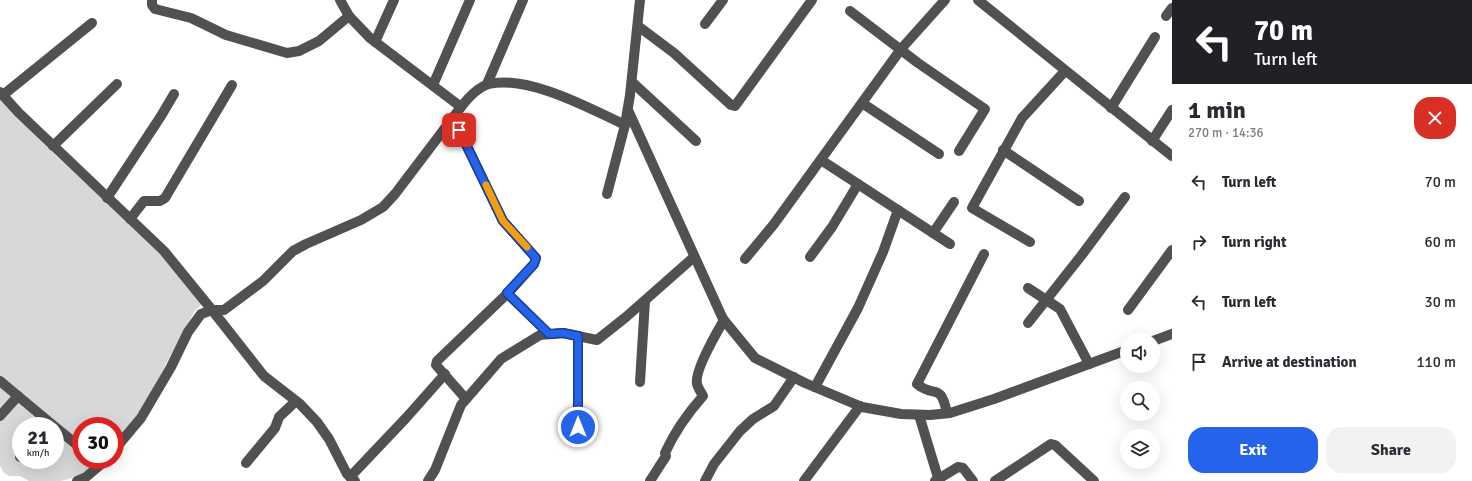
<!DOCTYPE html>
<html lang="en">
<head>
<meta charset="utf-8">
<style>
	:root { --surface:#fff; --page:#f2f2f3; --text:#2b2b33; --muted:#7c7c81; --accent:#2563eb }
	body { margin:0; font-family:Signika,sans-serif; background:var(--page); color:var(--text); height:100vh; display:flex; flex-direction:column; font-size:15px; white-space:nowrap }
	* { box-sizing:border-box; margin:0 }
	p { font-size:13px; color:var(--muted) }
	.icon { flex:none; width:22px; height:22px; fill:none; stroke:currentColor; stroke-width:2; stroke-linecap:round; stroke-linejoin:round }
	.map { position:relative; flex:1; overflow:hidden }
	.panel { display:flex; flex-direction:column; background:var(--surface); width:300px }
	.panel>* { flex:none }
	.top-card { background:#202124; color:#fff; overflow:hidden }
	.fabs { position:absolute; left:1120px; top:333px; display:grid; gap:8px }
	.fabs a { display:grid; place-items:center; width:40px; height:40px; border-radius:50%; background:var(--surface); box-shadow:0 4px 16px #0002; font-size:20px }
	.speed { position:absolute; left:12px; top:417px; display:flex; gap:8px; font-size:20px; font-weight:700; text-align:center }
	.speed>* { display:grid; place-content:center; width:52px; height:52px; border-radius:50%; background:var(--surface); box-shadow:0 4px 16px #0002; line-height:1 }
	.speed small { font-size:10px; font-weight:400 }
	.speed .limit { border:6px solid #d22; background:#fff; color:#111 }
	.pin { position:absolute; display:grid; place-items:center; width:34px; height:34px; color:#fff; margin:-17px; border-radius:8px; box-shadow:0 2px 6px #0006 }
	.me { position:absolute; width:44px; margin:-22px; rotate:0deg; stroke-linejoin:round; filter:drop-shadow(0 0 3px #0008) }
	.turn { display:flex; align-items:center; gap:14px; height:84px; padding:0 16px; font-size:18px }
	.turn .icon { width:52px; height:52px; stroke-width:2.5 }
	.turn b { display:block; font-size:28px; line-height:34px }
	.round { display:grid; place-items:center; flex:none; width:42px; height:42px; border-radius:16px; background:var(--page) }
	.headline { display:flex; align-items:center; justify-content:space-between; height:68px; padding:0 16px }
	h1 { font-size:24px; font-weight:700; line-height:30px }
	.primary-button { display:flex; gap:8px; margin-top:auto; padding:8px 16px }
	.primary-button a { flex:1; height:46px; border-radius:16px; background:var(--accent); color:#fff; font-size:16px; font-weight:700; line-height:46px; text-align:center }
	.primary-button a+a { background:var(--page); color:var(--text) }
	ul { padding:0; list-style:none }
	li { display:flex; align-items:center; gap:12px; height:60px; padding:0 16px }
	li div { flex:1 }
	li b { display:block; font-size:15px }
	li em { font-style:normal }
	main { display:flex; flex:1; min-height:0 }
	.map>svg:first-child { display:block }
</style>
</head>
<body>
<main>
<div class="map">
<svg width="1172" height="481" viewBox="0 0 1172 481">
	<rect width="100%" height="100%" fill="#fff"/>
	<path fill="#d8d8d8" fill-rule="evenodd" d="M0 98 55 155 157 249 202 304 194 312 163 370 137 416 115 443V426H81V460H101L78 476 61 481H29L20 476H9L4 473 0 466ZM21 426H55V460H21Z"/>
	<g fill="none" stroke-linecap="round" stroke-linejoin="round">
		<g stroke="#515151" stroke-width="10">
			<path d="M152 0V5L155 9 191 18 226 35 287 53 299 51 319 41 349 16"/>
			<path d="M340 0 349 16 370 38 461 107"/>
			<path d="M978 0 1172 156"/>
			<path d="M850 11 918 63 985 109 959 151"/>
			<path d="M1166 16 1172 8"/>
			<path d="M705 24 723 0"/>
			<path d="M638 26 674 53 731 105 735 106 812 0"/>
			<path d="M375 42 394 0"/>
			<path d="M632 82 696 141"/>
			<path d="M487 84 523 0"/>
			<path d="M433 85 470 0"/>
			<path d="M0 92 19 113 164 251 212 310 264 376 300 404 317 422 329 439 347 474 355 481"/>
			<path d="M3 95 92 23"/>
			<path d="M862 103 939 154"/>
			<path d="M1111 108 1155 37"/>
			<path d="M628 110 723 319 755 358 805 383 862 407 901 414 930 415 950 413 994 399 1127 350"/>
			<path d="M453 117 503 221 536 258 534 264 511 290 437 361 436 365 466 399"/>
			<path d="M1152 141 1172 110"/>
			<path d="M53 146 117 84"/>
			<path d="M1003 150 1079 201"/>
			<path d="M821 160 950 244"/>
			<path d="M607 194 625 125"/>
			<path d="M107 198 161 116 174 94"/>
			<path d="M130 219 144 201H160L165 198 232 85"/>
			<path d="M933 233 954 202"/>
			<path d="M1030 242 972 208 1022 118 1065 71"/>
			<path d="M810 257 832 227 858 184"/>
			<path d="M745 259 774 224 901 49 945 0"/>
			<path d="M1028 288 1060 309 1089 364"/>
			<path d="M507 293 549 334"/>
			<path d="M1128 310 1172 250"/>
			<path d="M1028 323 1081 256 1125 197"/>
			<path d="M578 336V427"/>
			<path d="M1153 341 1172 334"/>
			<path d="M0 381 54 426"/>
			<path d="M640 382 645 301"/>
			<path d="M815 387 858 308 883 252 898 210"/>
			<path d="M947 413C940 381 935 399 917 384L984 254"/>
			<path d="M919 415 939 481"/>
			<path d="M0 416 18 396"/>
			<path d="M55 427 81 448"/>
			<path d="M115 449 141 418 171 367 188 332 201 314 212 310H224L263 281 293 251 306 244 361 220 383 207 395 194 461 107C468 98 478 87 489 84 528 75 589 108 625 125L630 95 640 0"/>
			<path d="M20 457 21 456"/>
			<path d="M246 463 275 428 279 417 296 401"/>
			<path d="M350 477 406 418 445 374"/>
			<path d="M77 481 86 477 106 460"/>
			<path d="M428 481 435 470 461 405 501 359 540 335 563 333 597 340 626 317 694 257"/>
			<path d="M650 481 666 456 665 453C675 431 687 414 703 396 701 392 698 388 697 384 694 371 717 332 724 320"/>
			<path d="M705 481 714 464 740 431 753 419 774 406 794 377"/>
			<path d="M804 481 860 406"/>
			<path d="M935 481 958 467 963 468 973 481"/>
			<path d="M995 481 1051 444 1055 445 1094 481"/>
		</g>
	</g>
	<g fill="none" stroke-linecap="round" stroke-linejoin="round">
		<defs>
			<path id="route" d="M459 130 503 221 536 258 534 264 507 293 549 334 563 333 578 336V427"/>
		</defs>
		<use href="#route" stroke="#184099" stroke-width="10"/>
		<use href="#route" stroke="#2563eb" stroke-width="7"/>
		<path stroke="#f59e0b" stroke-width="7" d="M486 185 503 221 527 247"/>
	</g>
</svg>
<div class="fabs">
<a><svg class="icon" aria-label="sound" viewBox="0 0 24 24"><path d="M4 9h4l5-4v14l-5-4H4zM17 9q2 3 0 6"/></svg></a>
<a><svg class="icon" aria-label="search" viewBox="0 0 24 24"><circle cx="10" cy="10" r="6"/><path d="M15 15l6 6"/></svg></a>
<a><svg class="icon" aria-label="layers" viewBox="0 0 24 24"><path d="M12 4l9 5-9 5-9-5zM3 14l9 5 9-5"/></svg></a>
</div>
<div class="speed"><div>21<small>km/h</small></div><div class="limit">30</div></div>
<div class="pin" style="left:459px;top:130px;background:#d93025"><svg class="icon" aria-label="arrive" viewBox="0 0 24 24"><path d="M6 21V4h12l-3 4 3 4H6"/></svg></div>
<svg class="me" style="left:578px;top:427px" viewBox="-20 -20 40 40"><circle r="17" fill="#2563eb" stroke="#fff" stroke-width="3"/><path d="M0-11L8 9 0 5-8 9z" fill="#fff"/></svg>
</div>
<section class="panel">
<div class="top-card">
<div class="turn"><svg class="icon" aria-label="left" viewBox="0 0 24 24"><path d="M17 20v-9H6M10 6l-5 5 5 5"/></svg><div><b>70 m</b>Turn left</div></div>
</div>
<div class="headline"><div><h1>1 min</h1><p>270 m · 14:36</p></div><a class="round" style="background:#d93025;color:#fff"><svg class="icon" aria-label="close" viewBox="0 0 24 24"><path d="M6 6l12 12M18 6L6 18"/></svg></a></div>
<ul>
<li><svg class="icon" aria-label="left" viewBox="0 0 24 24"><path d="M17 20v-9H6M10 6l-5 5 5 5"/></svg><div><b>Turn left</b></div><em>70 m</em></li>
<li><svg class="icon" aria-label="right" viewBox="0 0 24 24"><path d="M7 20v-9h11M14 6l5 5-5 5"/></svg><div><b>Turn right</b></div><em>60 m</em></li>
<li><svg class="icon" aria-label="left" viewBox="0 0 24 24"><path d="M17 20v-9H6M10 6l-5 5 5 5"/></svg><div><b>Turn left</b></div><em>30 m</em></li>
<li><svg class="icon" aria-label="arrive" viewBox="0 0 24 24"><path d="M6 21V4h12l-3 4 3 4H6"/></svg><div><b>Arrive at destination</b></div><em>110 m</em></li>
</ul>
<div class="primary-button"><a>Exit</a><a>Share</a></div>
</section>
</main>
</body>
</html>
